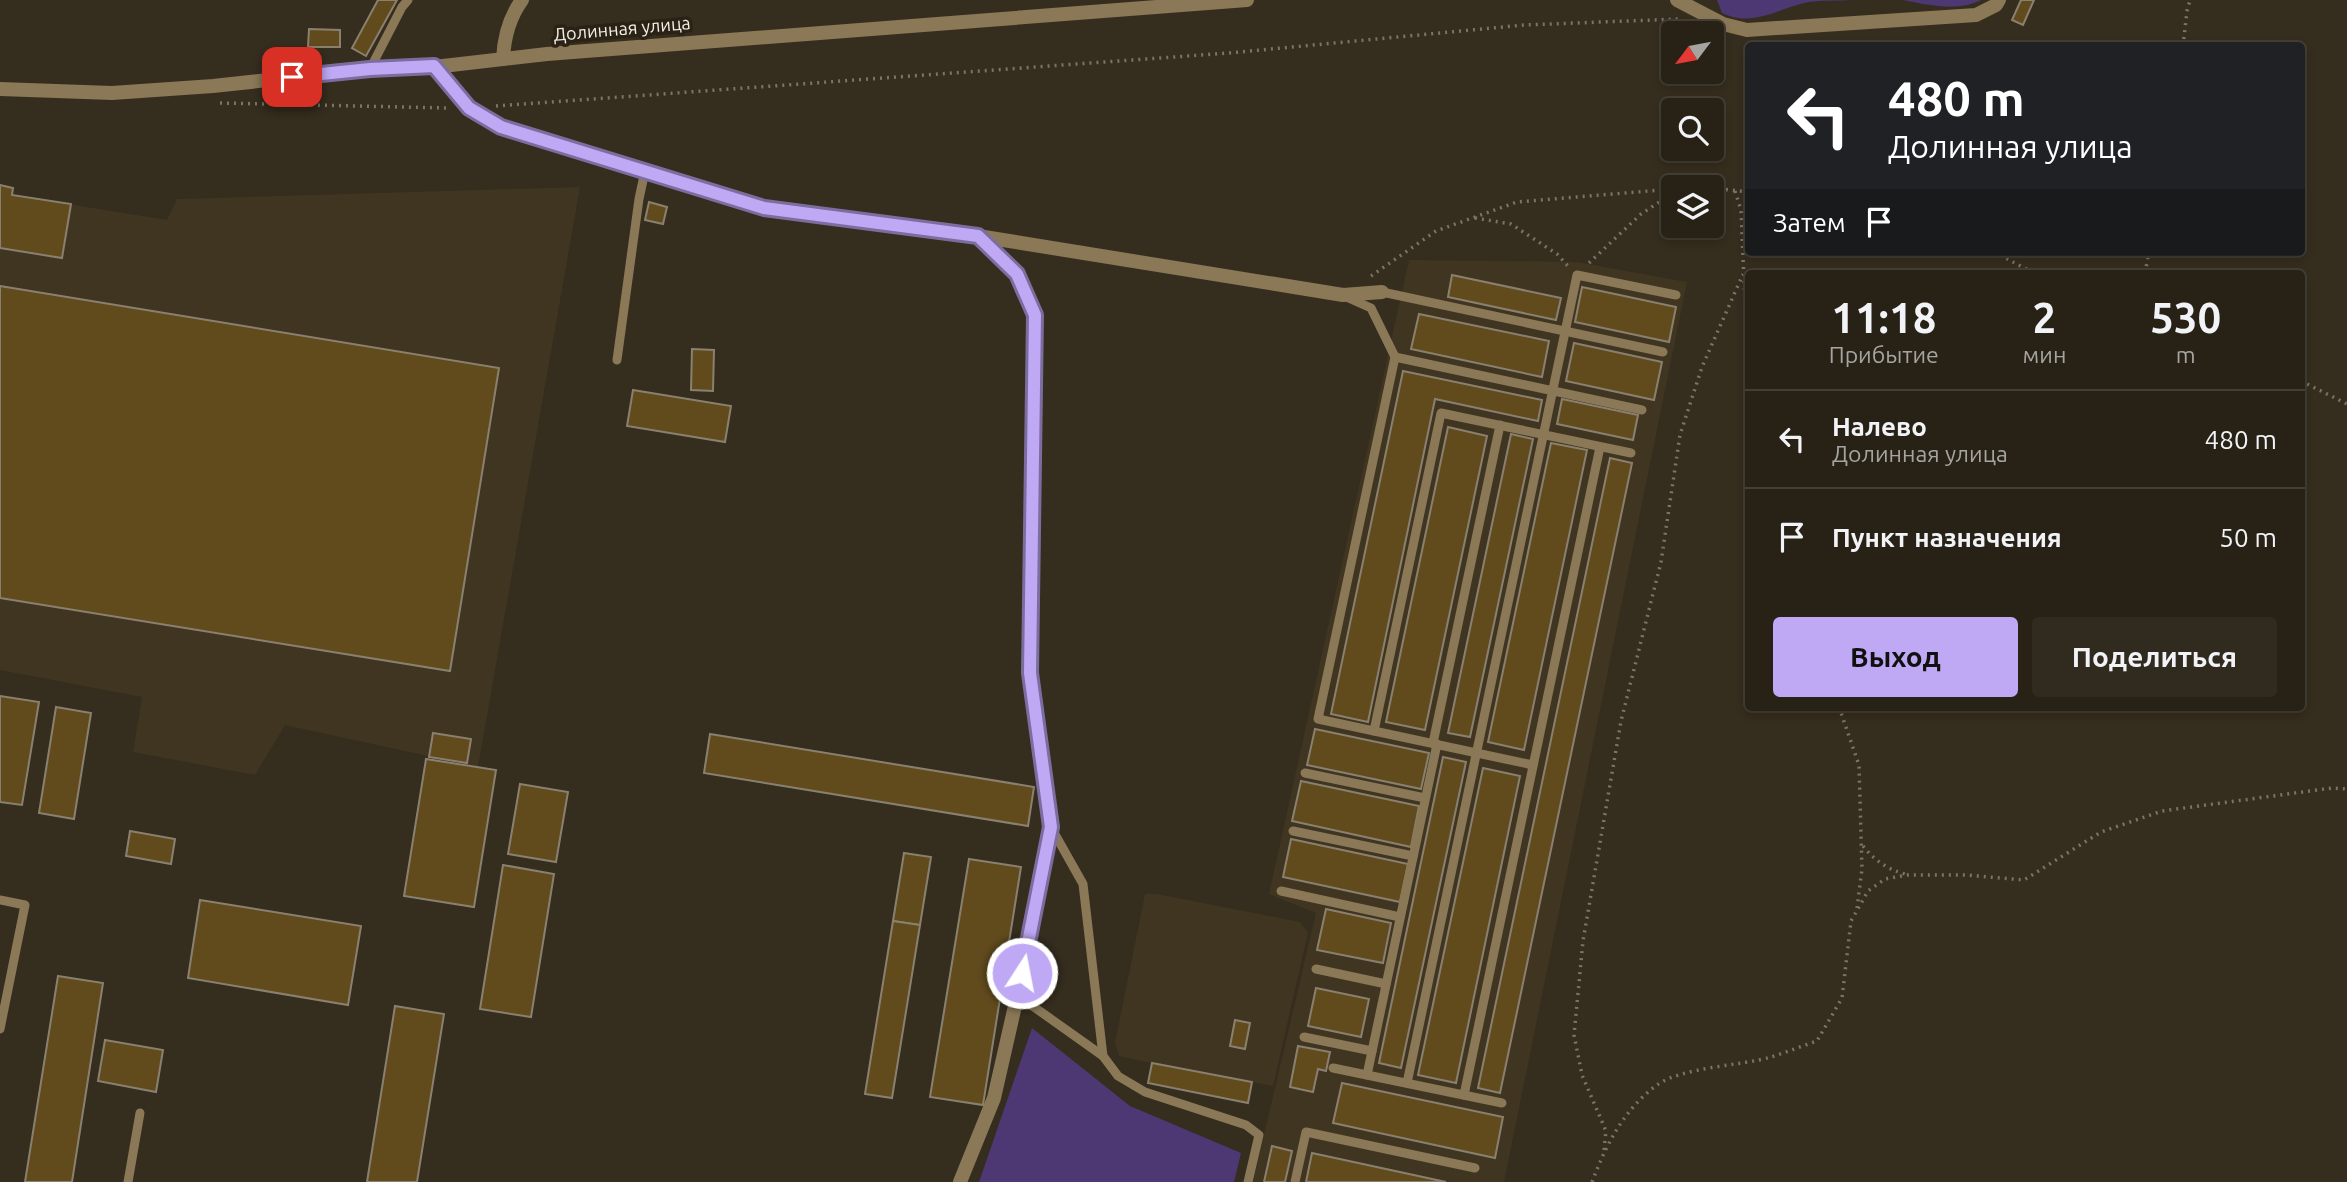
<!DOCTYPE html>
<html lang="ru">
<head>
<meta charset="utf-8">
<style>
	:root { --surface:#282216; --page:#302a1f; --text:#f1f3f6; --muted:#a5a4a1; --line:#443f35; --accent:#bfa8f4 }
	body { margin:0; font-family:Ubuntu,sans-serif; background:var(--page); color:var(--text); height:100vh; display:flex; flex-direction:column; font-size:26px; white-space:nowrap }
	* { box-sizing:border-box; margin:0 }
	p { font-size:23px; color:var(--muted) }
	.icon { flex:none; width:38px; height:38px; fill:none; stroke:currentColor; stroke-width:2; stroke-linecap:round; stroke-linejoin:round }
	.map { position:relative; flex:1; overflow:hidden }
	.sheet { position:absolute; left:1745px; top:270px; width:560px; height:441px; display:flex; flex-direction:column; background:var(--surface); border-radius:7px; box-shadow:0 4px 10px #0003,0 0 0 2px var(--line) }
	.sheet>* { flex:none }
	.hud { position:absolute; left:1745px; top:42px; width:560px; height:214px; border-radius:7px; box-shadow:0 4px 10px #0003,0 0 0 2px var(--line); background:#202124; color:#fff; overflow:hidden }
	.needle { width:46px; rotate:238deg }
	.buttons { position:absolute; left:1661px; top:21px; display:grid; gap:14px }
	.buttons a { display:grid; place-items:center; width:63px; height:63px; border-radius:7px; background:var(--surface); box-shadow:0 4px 10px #0003,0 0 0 2px var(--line); font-size:35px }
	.pin { position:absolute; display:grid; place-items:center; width:60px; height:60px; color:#fff; margin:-30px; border-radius:14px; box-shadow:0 4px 10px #0006 }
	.me { position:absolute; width:77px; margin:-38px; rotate:11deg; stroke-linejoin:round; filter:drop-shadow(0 0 5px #0008) }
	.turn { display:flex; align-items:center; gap:24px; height:147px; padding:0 28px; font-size:32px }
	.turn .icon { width:91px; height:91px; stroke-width:2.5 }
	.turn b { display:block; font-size:49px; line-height:60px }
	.then { display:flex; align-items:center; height:66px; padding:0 28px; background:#0003; gap:14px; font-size:26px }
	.eta { display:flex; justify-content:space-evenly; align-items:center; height:119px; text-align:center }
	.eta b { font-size:42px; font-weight:700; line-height:49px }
	.cta { display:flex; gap:14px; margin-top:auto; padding:14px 28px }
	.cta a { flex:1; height:80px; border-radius:7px; background:var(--accent); color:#111; font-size:28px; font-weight:700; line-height:80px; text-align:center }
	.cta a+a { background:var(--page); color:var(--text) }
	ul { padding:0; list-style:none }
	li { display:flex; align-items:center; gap:21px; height:98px; padding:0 28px; border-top:2px solid var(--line) }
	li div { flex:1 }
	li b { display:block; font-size:26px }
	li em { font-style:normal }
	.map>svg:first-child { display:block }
</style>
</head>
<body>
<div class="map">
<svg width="2347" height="1182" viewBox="0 0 2347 1182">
	<rect width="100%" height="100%" fill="#352d1e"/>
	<g fill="#403521">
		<path d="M580 187 478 767 285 725 255 775 133 752 142 697 0 670V193L167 220 177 199Z"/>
		<path d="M1409 260 1577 262 1687 282 1504 1182H1253L1316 913 1269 894Z"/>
		<path d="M1145 894H1157L1300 922 1308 933 1273 1086 1252 1082 1248 1103 1148 1083 1151 1063 1119 1056 1115 1043Z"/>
	</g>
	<g fill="#4d3873">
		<path d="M1717 0H1853C1839 1 1823 0 1808 2 1779 8 1753 28 1722 13Z"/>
		<path d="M1903 0H1981C1958 12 1928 5 1903 0Z"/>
		<path d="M1032 1028 1130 1106 1241 1153 1234 1182H979Z"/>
	</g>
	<g fill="#614b1d" stroke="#8a8070" stroke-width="2">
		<path d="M378 0H397L366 56 352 48Z"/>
		<path d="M2021 0H2034L2023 25 2012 20Z"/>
		<path d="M309 29 340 30V47H308Z"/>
		<path d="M0 185 13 188 12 195 71 204 62 258 0 248Z"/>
		<path d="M649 202 667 207 663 224 645 220Z"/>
		<path d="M1452 275 1561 298 1556 320 1448 297Z"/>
		<path d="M0 286 499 368 450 671 0 598Z"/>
		<path d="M1582 287 1676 307 1669 342 1575 322Z"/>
		<path d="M1419 314 1549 341 1542 377 1411 349Z"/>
		<path d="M1574 343 1662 362 1654 400 1566 381Z"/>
		<path d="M692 349 714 350 713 391 691 390Z"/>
		<path d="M1403 371 1542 400 1538 421 1435 399 1368 722 1331 714Z"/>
		<path d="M633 390 731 406 725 442 627 426Z"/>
		<path d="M1562 399 1638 415 1633 440 1557 424Z"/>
		<path d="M1448 427 1487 436 1425 730 1386 722Z"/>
		<path d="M1511 434 1533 439 1470 737 1448 733Z"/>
		<path d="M1551 443 1587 450 1524 750 1488 742Z"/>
		<path d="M1610 458 1632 463 1500 1093 1478 1088Z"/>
		<path d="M0 696 39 702 22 805 0 802Z"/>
		<path d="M56 707 91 713 74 819 39 813Z"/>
		<path d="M1315 729 1429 753 1421 789 1307 765Z"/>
		<path d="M433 733 471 739 467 763 429 757Z"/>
		<path d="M710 734 1034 787 1028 826 704 773Z"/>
		<path d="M1443 757 1466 762 1401 1068 1379 1063Z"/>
		<path d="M426 759 496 770 474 907 404 896Z"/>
		<path d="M1483 768 1520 776 1456 1083 1418 1075Z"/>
		<path d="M1301 781 1419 806 1411 847 1292 821Z"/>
		<path d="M520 784 568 792 556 862 508 854Z"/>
		<path d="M130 831 175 839 171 864 126 856Z"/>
		<path d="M1291 839 1408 864 1400 902 1283 877Z"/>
		<path d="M904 853 931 857 920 925 893 921Z"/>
		<path d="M969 859 1021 867 983 1105 930 1097Z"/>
		<path d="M503 865 554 874 531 1017 480 1009Z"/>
		<path d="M200 900 361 926 348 1005 188 978Z"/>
		<path d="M1326 909 1391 923 1383 963 1317 950Z"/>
		<path d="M893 921 920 925 892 1098 865 1094Z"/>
		<path d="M58 976 103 983 72 1182H25Z"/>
		<path d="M1316 988 1369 999 1361 1037 1308 1026Z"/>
		<path d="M395 1006 444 1014 417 1182H367Z"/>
		<path d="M1235 1020 1250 1023 1245 1049 1230 1046Z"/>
		<path d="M105 1040 163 1050 156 1092 98 1081Z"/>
		<path d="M1298 1046 1330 1052 1326 1071 1318 1069 1313 1092 1290 1087Z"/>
		<path d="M1152 1063 1252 1082 1248 1103 1148 1083Z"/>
		<path d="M1342 1083 1503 1117 1495 1158 1333 1123Z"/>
		<path d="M1272 1146 1292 1151 1285 1182H1264Z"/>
		<path d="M1312 1153 1446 1182H1306Z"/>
	</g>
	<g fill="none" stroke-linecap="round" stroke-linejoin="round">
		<g stroke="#7b7467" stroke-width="3.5" stroke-dasharray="2 5" stroke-linecap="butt">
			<path d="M2183 46 2187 11 2190 0"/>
			<path d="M220 103 447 108"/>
			<path d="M496 106 1229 53 1524 25 1679 19"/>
			<path d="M1692 187H1703"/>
			<path d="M1712 188 1748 192"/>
			<path d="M1735 191 1741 210 1748 374"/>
			<path d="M1475 218 1511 224 1557 254 1568 266"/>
			<path d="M1994 252 2034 273"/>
			<path d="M1589 263 1641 214 1673 193"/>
			<path d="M2145 273 2149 252"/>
			<path d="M1371 276 1436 231 1517 202 1673 189"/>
			<path d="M2301 381 2347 404"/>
			<path d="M1839 707 1859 765 1862 869 1857 908"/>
			<path d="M1863 846C1874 860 1887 869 1905 874"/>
			<path d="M1604 1150 1606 1131 1582 1075 1574 1035 1583 941 1621 721 1661 562 1680 435 1702 367 1743 274"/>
			<path d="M1592 1182C1606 1145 1624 1109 1657 1085 1682 1067 1740 1066 1771 1057 1787 1052 1802 1046 1817 1041L1842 998 1851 921 1868 891 1885 879 1907 875H1966L2024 880 2101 832 2162 811 2332 788 2347 789"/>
		</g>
		<g stroke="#8a7857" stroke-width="9">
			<path d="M370 69 402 7 408 0"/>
			<path d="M1382 292 1663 352"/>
			<path d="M1344 296 1371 308 1395 357 1318 719 1533 765"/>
			<path d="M1395 357 1642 410"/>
			<path d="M617 360 639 199 645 171"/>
			<path d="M1374 731 1441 413 1631 453"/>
			<path d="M1433 743 1500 425"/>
			<path d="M1305 773 1425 798"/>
			<path d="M1052 829 1083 884 1103 1056 1118 1076 1145 1092 1246 1125 1259 1135 1248 1182"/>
			<path d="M1293 831 1413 856"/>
			<path d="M1281 891 1400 917"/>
			<path d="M0 900 25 905 0 1029"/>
			<path d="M1316 969 1386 984"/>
			<path d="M1017 997 1034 1007 1103 1056"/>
			<path d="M1304 1037 1372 1051"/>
			<path d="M1333 1068 1502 1103"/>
			<path d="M1367 1075 1437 744"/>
			<path d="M1407 1083 1577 275 1676 295"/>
			<path d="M1464 1095 1600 447"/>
			<path d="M128 1182 140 1113"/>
			<path d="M1295 1182 1306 1132 1475 1168"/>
		</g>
		<g stroke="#8a7857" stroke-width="14">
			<path d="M1677 0 1723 24 1747 30 1976 15 1996 5 1999 0"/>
			<path d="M503 59C504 37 509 18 522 0"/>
			<path d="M434 67 469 108 501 127 764 207 978 236 1343 295 1382 292"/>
			<path d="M0 89 112 93 213 86 370 69 434 67 547 54 1247 0"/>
			<path d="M960 1182 994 1098 1017 997 1051 827 1030 672 1035 315 1017 274 978 236"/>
		</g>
	</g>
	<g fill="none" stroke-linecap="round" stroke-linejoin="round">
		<defs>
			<path id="route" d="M292 77 370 69 434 66 469 108 501 127 764 208 978 236 1017 274 1035 315 1030 673 1051 827 1022 973"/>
		</defs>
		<use href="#route" stroke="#7c6d9f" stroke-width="18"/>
		<use href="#route" stroke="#bfa8f4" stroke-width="12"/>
	</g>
	<g text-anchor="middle" stroke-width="7" stroke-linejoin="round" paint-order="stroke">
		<g font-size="18" fill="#f4efe6" stroke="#2a2315">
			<text transform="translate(622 29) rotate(-5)" y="6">Долинная улица</text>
		</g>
	</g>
</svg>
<div class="buttons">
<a><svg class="needle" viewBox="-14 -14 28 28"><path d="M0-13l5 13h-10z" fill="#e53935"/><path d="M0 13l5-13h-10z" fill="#a5a4a1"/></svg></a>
<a><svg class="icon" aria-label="search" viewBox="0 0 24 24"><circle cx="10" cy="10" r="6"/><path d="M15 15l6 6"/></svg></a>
<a><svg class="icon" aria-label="layers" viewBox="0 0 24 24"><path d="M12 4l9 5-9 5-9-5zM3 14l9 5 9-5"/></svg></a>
</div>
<div class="pin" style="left:292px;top:77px;background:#d93025"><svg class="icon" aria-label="arrive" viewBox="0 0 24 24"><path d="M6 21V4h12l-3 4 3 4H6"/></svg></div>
<svg class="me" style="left:1022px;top:973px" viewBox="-20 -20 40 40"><circle r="17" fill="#bfa8f4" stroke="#fff" stroke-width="3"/><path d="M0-11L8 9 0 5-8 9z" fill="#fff"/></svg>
<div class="hud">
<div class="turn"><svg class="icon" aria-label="left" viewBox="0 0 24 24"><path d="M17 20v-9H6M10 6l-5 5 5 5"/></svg><div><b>480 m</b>Долинная улица</div></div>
<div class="then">Затем<svg class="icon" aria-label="arrive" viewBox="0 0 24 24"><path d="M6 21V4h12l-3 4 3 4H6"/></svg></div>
</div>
<section class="sheet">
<div class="eta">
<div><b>11:18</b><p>Прибытие</p></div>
<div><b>2</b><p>мин</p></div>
<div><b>530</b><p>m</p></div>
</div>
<ul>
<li><svg class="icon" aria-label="left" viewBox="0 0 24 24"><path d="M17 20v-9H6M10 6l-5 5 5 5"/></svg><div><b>Налево</b><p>Долинная улица</p></div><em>480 m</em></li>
<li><svg class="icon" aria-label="arrive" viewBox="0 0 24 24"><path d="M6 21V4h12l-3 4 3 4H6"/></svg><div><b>Пункт назначения</b></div><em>50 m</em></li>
</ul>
<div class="cta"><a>Выход</a><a>Поделиться</a></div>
</section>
</div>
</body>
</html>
